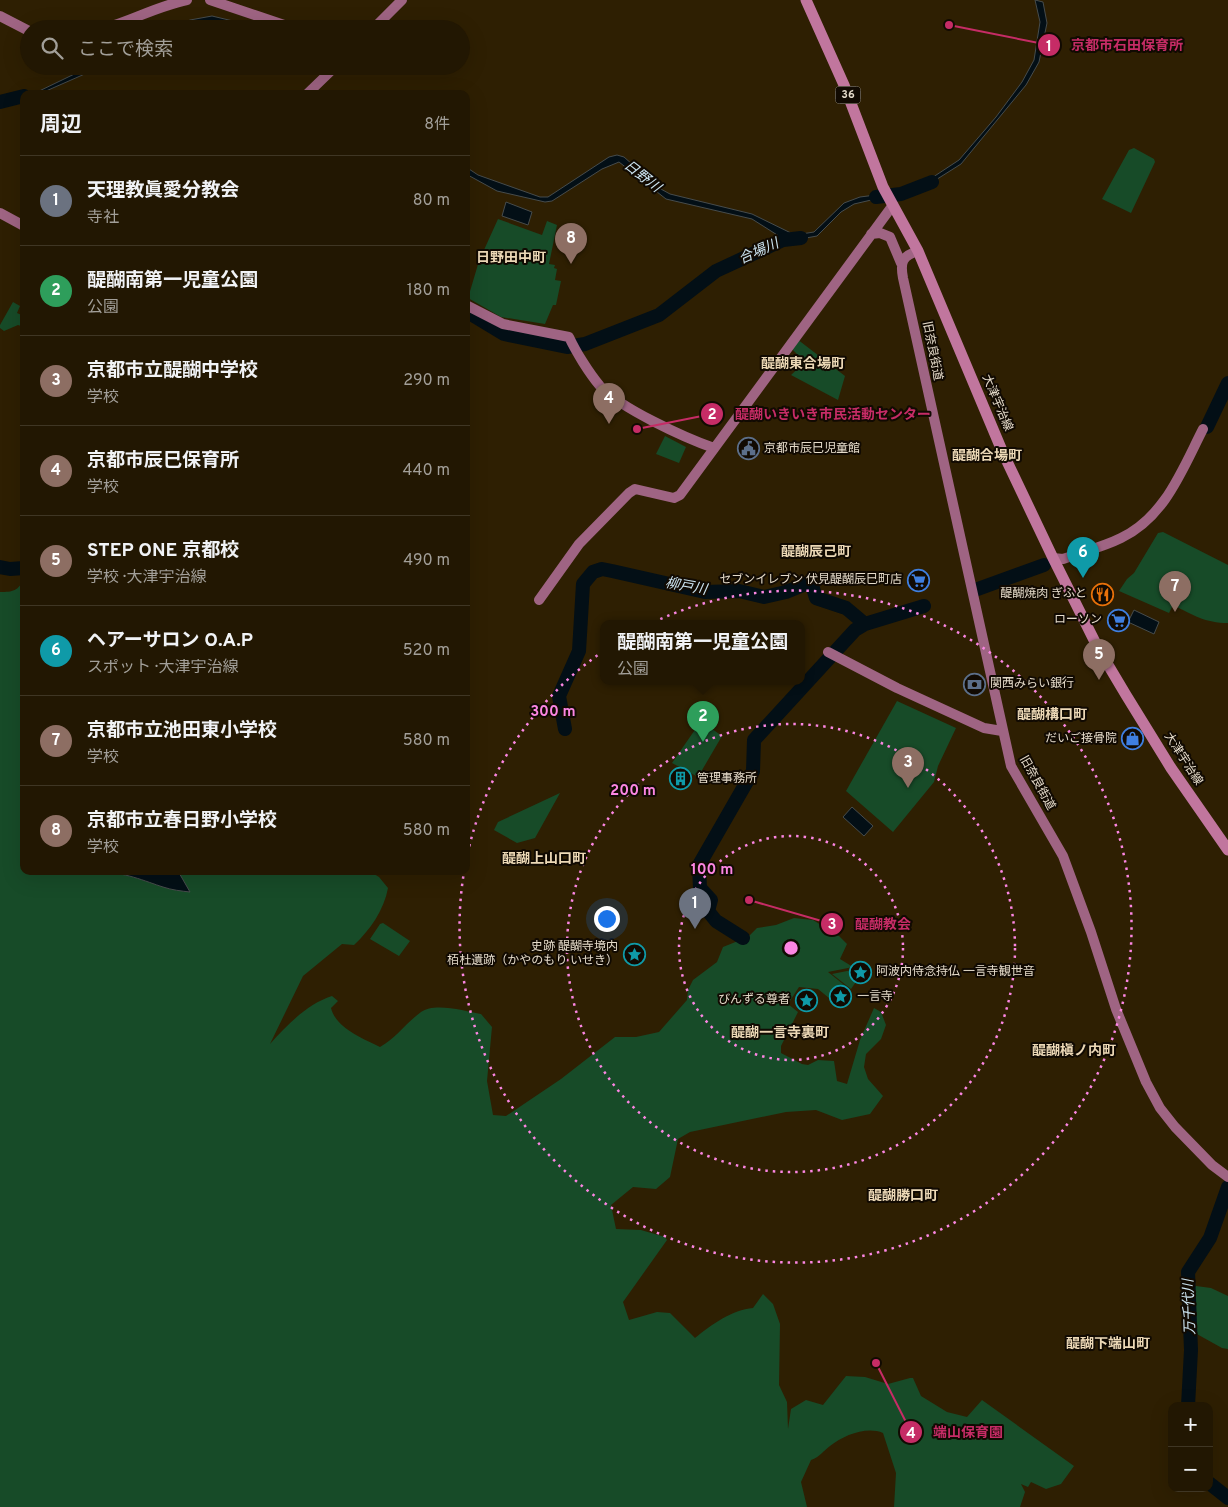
<!DOCTYPE html>
<html lang="ja">
<meta charset="utf-8">
<style>
:root{--surface:#221702;--page:#2a200c;--text:#f1f3f6;--muted:#a29f99;--line:#3f3624;--accent:#fc86e3}
body{margin:0;font-family:Overpass,"Noto Sans JP",sans-serif;background:var(--page);color:var(--text)}
.controls{position:absolute;right:15px;bottom:15px;display:grid;overflow:hidden;border-radius:10px;box-shadow:0 5px 20px #0002}
.controls button{width:45px;height:45px;display:grid;place-items:center;padding:0;border:0;border-bottom:1px solid var(--line);background:var(--surface);color:var(--text);font:25px sans-serif}
.you{position:absolute;left:606px;top:918px;width:18px;height:18px;margin:-12px;border:4px solid #fff;border-radius:50%;background:#1a73e8;box-shadow:0 0 0 8px #1a73e833}
.badge{display:grid;place-items:center;width:32px;height:32px;border-radius:50%;background:var(--accent);color:#fff;font-size:16px;font-weight:700}
.pin{position:absolute;translate:-50% -41px;filter:drop-shadow(0 1px 2px #0008)}
.pin::after{content:'';position:absolute;top:26px;width:18px;height:15px;background:inherit;clip-path:polygon(0 0,100% 0,50% 100%)}
.popup{position:absolute;left:600px;top:620px;width:205px;height:65px;box-sizing:border-box;display:grid;place-content:center;border-radius:10px;background:var(--surface);filter:drop-shadow(0 1px 4px #0005);font-size:16px;white-space:nowrap;color:var(--muted)}
.popup b{font-size:19px;color:var(--text)}
.popup::after{content:'';position:absolute;left:50%;top:100%;margin-left:-10px;border:10px solid transparent;border-top-color:var(--surface)}
.list{margin:0;padding:0;list-style:none}
h2{display:flex;justify-content:space-between;align-items:center;height:65px;margin:0;padding:0 20px;font-size:21px}
h2 small{font-size:16px;font-weight:400;color:var(--muted)}
.list li{display:grid;grid-template-columns:32px 1fr auto;gap:15px;align-items:center;box-sizing:border-box;height:90px;padding:0 20px;border-top:1px solid var(--line)}
.list b{display:block;font-size:19px;white-space:nowrap}
.list p{margin:0;font-size:16px;white-space:nowrap;color:var(--muted)}
.list em{font-size:16px;font-style:normal;color:var(--muted)}
.icon{flex:none;width:28px;height:28px;fill:none;stroke:currentColor;stroke-width:2;stroke-linecap:round;stroke-linejoin:round}
.map{position:relative;flex:none;width:1228px;height:1507px;overflow:hidden}
.search{position:absolute;background:var(--surface);box-shadow:0 5px 20px #0002;left:20px;top:20px;width:450px;height:55px;display:flex;align-items:center;gap:12px;box-sizing:border-box;padding:0 18px;border-radius:28px;color:var(--muted);font-size:19px}
.panel{position:absolute;background:var(--surface);box-shadow:0 5px 20px #0002;left:20px;top:90px;width:450px;height:785px;border-radius:10px}
.map>svg:first-child{display:block}
.green{fill:#174b28}
.water{fill:#030f16;stroke:#474c4c}
.lines{fill:none;stroke-linecap:round;stroke-linejoin:round}
.river{stroke:#030f16;stroke-width:14}
.secondary{stroke:#9f6483;stroke-width:10}
.primary{stroke:#c1769e;stroke-width:11}
.ring{fill:none;stroke:#fc86e3;stroke-width:2.5;stroke-dasharray:2.5 5}
.labels{text-anchor:middle;dominant-baseline:central;stroke-width:4;stroke-linejoin:round;paint-order:stroke}
.shield{fill:#110a02;stroke:#a59c8e;stroke-width:1}
.shield-label{font-size:11px;font-weight:bold;fill:#e5dbca}
.street-label{font-size:12px;fill:#e5dbca;stroke:#110a02}
.poi-label{font-size:12px;fill:#e5dbca;stroke:#110a02;text-anchor:end}
.water-label{font-size:14px;font-style:italic;fill:#cee6f3;stroke:#110a02}
.neighbourhood-label{font-size:14px;font-weight:bold;fill:#ecd8b6;stroke:#110a02}
.centre{fill:#fc86e3;stroke:#110a02;stroke-width:2.5}
.ring-label{font-size:15px;text-anchor:middle;font-weight:bold;fill:#fc86e3;stroke:#110a02;stroke-width:4;stroke-linejoin:round;paint-order:stroke}
.leader{fill:none;stroke:#c62c66;stroke-width:2}
.callout-dot{fill:#c62c66;stroke:#110a02;stroke-width:2}
.mark-label{font-size:15px;text-anchor:middle;font-weight:bold;fill:#fff}
.callout-label{font-size:14px;text-anchor:middle;font-weight:bold;fill:#c62c66;stroke:#110a02;stroke-width:4;stroke-linejoin:round;paint-order:stroke}
</style>
<div class="map">
<svg width="1228" height="1507" viewBox="0 0 1228 1507">
<rect width="100%" height="100%" fill="#2e1f02"/>
<path class="green" d="M1134,148L1154,159L1155,162L1131,213L1102,199L1129,150Z
M498,219L542,235L547,221L557,225L549,264L555,265L554,268L557,269L555,280L561,281L556,305H553L545,324L501,317L468,298L479,261Z
M13,302L20,306L17,313L24,316V327L18,325L4,331L0,328V325Z
M797,339L845,376L838,400L791,375L805,362L791,348Z
M665,436L686,447L679,463L656,454Z
M1163,532L1228,565V623C1205,623 1193,615 1173,605L1169,613L1119,591L1127,579L1134,573L1158,533Z
M24,579V871H369L379,877L388,888C384,910 370,930 354,945L342,944L303,976L270,1044C287,1025 307,1004 332,996L338,1001L331,1008C336,1028 362,1038 380,1047C396,1038 406,1023 421,1012C434,1002 466,1011 481,1014L492,1027L487,1081L493,1115L506,1116L561,1079L615,1037H636L659,1032L687,1000L688,990L693,980L717,962L723,947L748,937L757,928L776,925L794,918L813,920L839,936L847,944L840,959L853,967L828,972L848,988L844,994L840,991L829,998L818,989L799,987L788,1004L798,1012L781,1046V1053L802,1064L808,1065L818,1060L834,1061L837,1081L847,1084L860,1040L874,1008L881,1012L886,1025L881,1039L866,1054L864,1067L868,1079L883,1096L870,1114L842,1120L816,1110L786,1112L690,1132L678,1139L670,1177L656,1189L633,1187L611,1205L616,1229L641,1230L665,1237L667,1240L623,1302L629,1320L657,1312L670,1313L695,1338C712,1324 732,1310 753,1308L763,1294L773,1304L780,1324L779,1385L787,1402L788,1429L791,1409L806,1400L823,1405L846,1376L865,1377L888,1384L910,1378H913L921,1396L947,1412L967,1417L982,1400L1074,1466L1061,1484L1046,1489L1031,1482L1028,1487L1021,1484L1025,1492L1020,1507H894L896,1473L883,1433C867,1426 844,1435 830,1446C823,1451 820,1457 811,1460L801,1482L807,1507H0V592C13,592 18,591 24,579Z
M897,701L956,728L938,766L934,782L893,832L846,791Z
M701,721L722,736L698,777L672,763Z
M560,793L535,838L517,843L494,830L498,822Z
M383,923L410,941L399,956L370,939L380,924Z
M857,969L862,973L851,989L832,974Z
M1196,1286L1211,1288L1228,1296V1349L1222,1348L1195,1333C1192,1321 1188,1294 1196,1286Z"/>
<path class="water" d="M1035,0L1043,2L1047,23L1039,62L1026,85L961,164L923,188L854,204L841,212L817,236L784,242L782,238L752,219L666,199L619,162L602,169L552,201L545,202L497,191L466,174V167L478,175L540,197H548L609,157L617,155L624,157L659,188L670,194L752,214L795,235L814,232L844,203L860,197L891,193L921,185L959,160L996,117L1022,82L1034,60L1040,22Z
M212,16L254,26L260,29H232L219,25L171,29L190,20Z
M91,66H103L46,91L33,94Z
M506,202L532,212L528,225L502,216Z
M1134,610L1159,622L1154,634L1128,622Z
M852,807L873,826L864,836L843,817Z
M100,871H178L190,892C181,891 172,890 163,887C147,882 120,870 103,874Z"/>
<g class="lines">
<path class="river" d="M0,102L24,96
M876,197L901,194L932,182
M466,311L504,334L567,347L585,344L659,315L716,271L783,240L801,238
M1207,427L1228,383
M0,567L10,569L24,568
M975,590L1044,565
M565,729L559,696L579,651L583,584L593,572L602,569L612,571L705,592L739,591L764,597L786,592L808,583L812,585L816,598L846,608L865,624L924,606
M743,938L716,921L708,911L711,900L700,888L699,865L753,771L754,740L855,630L865,624
M1188,1406L1191,1350L1188,1272L1210,1238L1228,1187
M1209,1483L1228,1498"/>
<path class="secondary" d="M210,0L296,29
M0,16L29,31
M102,29C132,21 157,6 187,0
M373,29L402,0
M307,94L336,66
M0,213L24,226
M871,234L880,233L890,237L901,263
M918,251C902,256 900,262 903,278L1011,766L1063,856L1091,932L1116,1009L1146,1082L1160,1108L1175,1127L1212,1165L1228,1177
M466,305L503,324L569,337C576,352 589,373 600,386C620,408 685,438 714,448
M1053,558L1063,559C1082,552 1103,547 1121,538C1165,517 1182,470 1203,429
M539,600L579,544L629,493L635,489L674,498L680,495L893,205
M828,652L897,688L984,728L1002,731"/>
<path class="primary" d="M806,0L844,85L883,187L918,251L1003,453L1053,558L1098,648L1126,695L1171,768L1228,850"/>
</g>
<g class="ring">
<circle cx="791" cy="948" r="112"/>
<circle cx="791" cy="948" r="224"/>
<path d="M466 861A336 336 0 1 1 464 872"/>
</g>
<defs>
<symbol id="civic-ring" viewBox="-11 -11 22 22"><circle r="9.5" fill="#110a02" stroke="#5c6f8a" stroke-width="1.5"/><path d="M-.6-6.5H3V-4.5H.6V-3L4-1V1h2V6H-6V1h2V-1L-.6-3ZM-1.2 2.5V6h2.4V2.5Z" fill="#5c6f8a"/></symbol>
<symbol id="supermarket-ring" viewBox="-11 -11 22 22"><circle r="9.5" fill="#110a02" stroke="#3f7fe0" stroke-width="1.5"/><path d="M-6-5.5h2.5l.6 2H6L4.5 2H-2.5L-4.4-4H-6ZM-1.5 3.2a1.3 1.3 0 1 0 .1 0ZM3 3.2a1.3 1.3 0 1 0 .1 0Z" fill="#3f7fe0"/></symbol>
<symbol id="restaurant-ring" viewBox="-11 -11 22 22"><circle r="9.5" fill="#110a02" stroke="#e8710a" stroke-width="1.5"/><path d="M-5-6h1v4h1v-4h1v4h1v-4h1v5L-1.5 .5V6h-2V.5L-5-1ZM5-6V6H3V1.5H1.5Q1.5-4 5-6Z" fill="#e8710a"/></symbol>
<symbol id="bank-ring" viewBox="-11 -11 22 22"><circle r="9.5" fill="#110a02" stroke="#5c6f8a" stroke-width="1.5"/><path d="M-6-4H6V4H-6ZM0-2.3a2.3 2.3 0 1 0 0 4.6a2.3 2.3 0 1 0 0-4.6Z" fill="#5c6f8a"/></symbol>
<symbol id="shop-ring" viewBox="-11 -11 22 22"><circle r="9.5" fill="#110a02" stroke="#3f7fe0" stroke-width="1.5"/><path d="M-5-2.5h2.3a2.7 3.5 0 0 1 5.4 0H5L5.5 6h-11ZM-1.5-2.5h3a1.5 2.3 0 0 0-3 0Z" fill="#3f7fe0"/></symbol>
<symbol id="building-ring" viewBox="-11 -11 22 22"><circle r="9.5" fill="#110a02" stroke="#0f9aa8" stroke-width="1.5"/><path d="M-4-6H4V6H1V3H-1V6H-4ZM-2.5-4.3h1.7v1.8h-1.7ZM.8-4.3h1.7v1.8H.8ZM-2.5-1h1.7V.8h-1.7ZM.8-1h1.7V.8H.8Z" fill="#0f9aa8"/></symbol>
<symbol id="sight-ring" viewBox="-11 -11 22 22"><circle r="9.5" fill="#110a02" stroke="#0f9aa8" stroke-width="1.5"/><path d="M0-6L1.8-2.2L6-1.7L2.9 1.2L3.7 5.4L0 3.3L-3.7 5.4L-2.9 1.2L-6-1.7L-1.8-2.2Z" fill="#0f9aa8"/></symbol>
</defs>
<g fill-rule="evenodd">
<use href="#civic-ring" x="736" y="436" width="25" height="25"/>
<use href="#supermarket-ring" x="906" y="568" width="25" height="25"/>
<use href="#restaurant-ring" x="1090" y="582" width="25" height="25"/>
<use href="#supermarket-ring" x="1106" y="608" width="25" height="25"/>
<use href="#bank-ring" x="962" y="672" width="25" height="25"/>
<use href="#shop-ring" x="1120" y="726" width="25" height="25"/>
<use href="#building-ring" x="668" y="766" width="25" height="25"/>
<use href="#sight-ring" x="622" y="942" width="25" height="25"/>
<use href="#sight-ring" x="848" y="960" width="25" height="25"/>
<use href="#sight-ring" x="828" y="984" width="25" height="25"/>
<use href="#sight-ring" x="794" y="988" width="25" height="25"/>
</g>
<g class="labels">
<rect class="shield" x="835.5" y="86.5" width="25" height="17" rx="4"/>
<g class="shield-label">
<text x="848" y="95">36</text>
</g>
<g class="street-label">
<text transform="translate(932 351) rotate(79)">旧奈良街道</text>
<text transform="translate(997 403) rotate(67)">大津宇治線</text>
<text transform="translate(1183 759) rotate(57)">大津宇治線</text>
<text transform="translate(1037 783) rotate(61)">旧奈良街道</text>
</g>
<g class="poi-label">
<text x="764" y="449" text-anchor="start">京都市辰巳児童館</text>
<text x="902" y="580">セブンイレブン 伏見醍醐辰巳町店</text>
<text x="1087" y="594">醍醐焼肉 ぎふと</text>
<text x="1102" y="620">ローソン</text>
<text x="990" y="684" text-anchor="start">関西みらい銀行</text>
<text x="1117" y="739">だいご接骨院</text>
<text x="697" y="779" text-anchor="start">管理事務所</text>
<text x="618" y="947">史跡 醍醐寺境内<tspan x="618" dy="14">栢杜遺跡（かやのもり いせき）</tspan></text>
<text x="876" y="972" text-anchor="start">阿波内侍念持仏 一言寺観世音</text>
<text x="857" y="997" text-anchor="start">一言寺</text>
<text x="790" y="1000">びんずる尊者</text>
</g>
<g class="water-label">
<text transform="translate(642 177) rotate(38)">日野川</text>
<text transform="translate(759 252) rotate(-24)">合場川</text>
<text transform="translate(686 587) rotate(10)">柳戸川</text>
<text transform="translate(1190 1307) rotate(-92)">万千代川</text>
</g>
<g class="neighbourhood-label">
<text x="511" y="258">日野田中町</text>
<text x="803" y="364">醍醐東合場町</text>
<text x="987" y="456">醍醐合場町</text>
<text x="816" y="552">醍醐辰己町</text>
<text x="1052" y="715">醍醐構口町</text>
<text x="544" y="859">醍醐上山口町</text>
<text x="780" y="1033">醍醐一言寺裏町</text>
<text x="1074" y="1051">醍醐槇ノ内町</text>
<text x="903" y="1196">醍醐勝口町</text>
<text x="1108" y="1344">醍醐下端山町</text>
</g>
</g>
<circle cx="791" cy="948" r="8" class="centre"/>
<g class="ring-label">
<text x="553" y="716">300 m</text>
<text x="633" y="795">200 m</text>
<text x="712" y="874">100 m</text>
</g>
<path class="leader" d="M949 25L1049 45M637 429L712 414M749 900L832 924M876 1363L911 1432"/>
<g class="callout-dot">
<circle cx="949" cy="25" r="5"/>
<circle cx="637" cy="429" r="5"/>
<circle cx="749" cy="900" r="5"/>
<circle cx="876" cy="1363" r="5"/>
<circle cx="1049" cy="45" r="12"/>
<circle cx="712" cy="414" r="12"/>
<circle cx="832" cy="924" r="12"/>
<circle cx="911" cy="1432" r="12"/>
</g>
<g class="mark-label">
<text x="1049" y="51">1</text>
<text x="712" y="419">2</text>
<text x="832" y="929">3</text>
<text x="911" y="1438">4</text>
</g>
<g class="callout-label">
<text x="1127" y="50">京都市石田保育所</text>
<text x="833" y="419">醍醐いきいき市民活動センター</text>
<text x="883" y="929">醍醐教会</text>
<text x="968" y="1437">端山保育園</text>
</g>
</svg>
<div class="controls">
<button>+</button>
<button>−</button>
</div>
<div class="you"></div>
<div class="pin badge" style="left:695px;top:929px;background:#6b7280">1</div>
<div class="pin badge" style="left:703px;top:742px;background:#2e9e5b">2</div>
<div class="popup"><b>醍醐南第一児童公園</b>公園</div>
<div class="pin badge" style="left:908px;top:788px;background:#8d6e63">3</div>
<div class="pin badge" style="left:609px;top:424px;background:#8d6e63">4</div>
<div class="pin badge" style="left:1099px;top:680px;background:#8d6e63">5</div>
<div class="pin badge" style="left:1083px;top:578px;background:#0f9aa8">6</div>
<div class="pin badge" style="left:1175px;top:612px;background:#8d6e63">7</div>
<div class="pin badge" style="left:571px;top:264px;background:#8d6e63">8</div>
<div class="search"><svg class="icon" aria-label="search" viewBox="0 0 24 24"><circle cx="10" cy="10" r="6"/><path d="M15 15l6 6"/></svg>ここで検索</div>
<section class="panel">
<h2>周辺<small>8件</small></h2>
<ul class="list">
<li><span class="badge" style="background:#6b7280">1</span><div><b>天理教眞愛分教会</b><p>寺社</p></div><em>80 m</em></li>
<li><span class="badge" style="background:#2e9e5b">2</span><div><b>醍醐南第一児童公園</b><p>公園</p></div><em>180 m</em></li>
<li><span class="badge" style="background:#8d6e63">3</span><div><b>京都市立醍醐中学校</b><p>学校</p></div><em>290 m</em></li>
<li><span class="badge" style="background:#8d6e63">4</span><div><b>京都市辰巳保育所</b><p>学校</p></div><em>440 m</em></li>
<li><span class="badge" style="background:#8d6e63">5</span><div><b>STEP ONE 京都校</b><p>学校 · 大津宇治線</p></div><em>490 m</em></li>
<li><span class="badge" style="background:#0f9aa8">6</span><div><b>ヘアーサロン O.A.P</b><p>スポット · 大津宇治線</p></div><em>520 m</em></li>
<li><span class="badge" style="background:#8d6e63">7</span><div><b>京都市立池田東小学校</b><p>学校</p></div><em>580 m</em></li>
<li><span class="badge" style="background:#8d6e63">8</span><div><b>京都市立春日野小学校</b><p>学校</p></div><em>580 m</em></li>
</ul>
</section>
</div>
